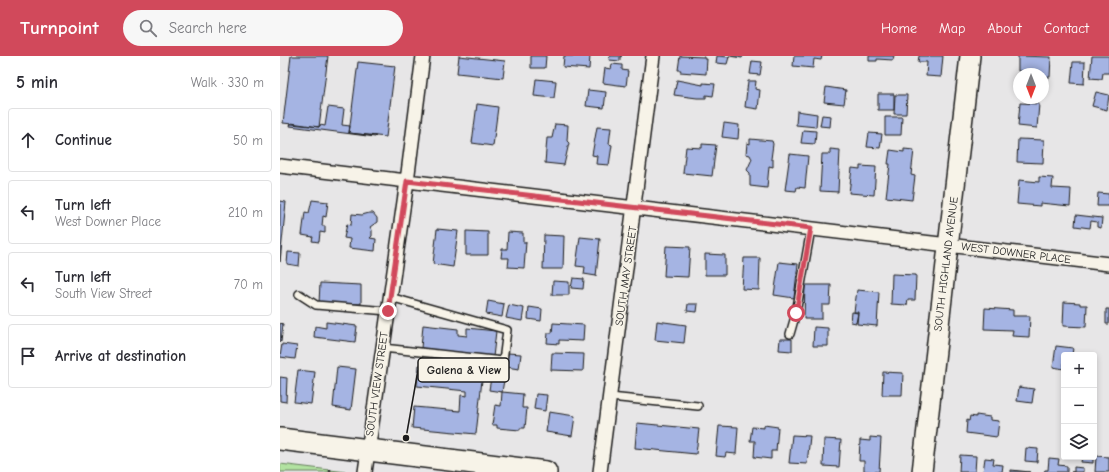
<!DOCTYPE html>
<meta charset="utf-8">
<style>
:root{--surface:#fff;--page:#f7f7f7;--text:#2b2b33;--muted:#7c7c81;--line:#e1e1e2;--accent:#d1495b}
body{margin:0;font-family:"Comic Neue",sans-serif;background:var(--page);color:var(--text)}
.controls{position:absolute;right:12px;bottom:12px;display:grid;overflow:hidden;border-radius:4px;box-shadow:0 2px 6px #0003}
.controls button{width:36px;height:36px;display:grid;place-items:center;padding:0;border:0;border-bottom:1px solid var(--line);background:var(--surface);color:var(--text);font:20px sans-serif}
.compass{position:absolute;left:733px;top:12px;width:36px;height:36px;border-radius:50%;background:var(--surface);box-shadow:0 2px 6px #0003;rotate:180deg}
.stop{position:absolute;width:12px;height:12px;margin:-9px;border:3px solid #d1495b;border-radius:50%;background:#fff}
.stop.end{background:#d1495b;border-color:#fff;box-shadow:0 1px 4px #0008}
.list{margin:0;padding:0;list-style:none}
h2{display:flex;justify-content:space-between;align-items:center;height:52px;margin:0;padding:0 16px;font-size:17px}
h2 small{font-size:13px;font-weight:400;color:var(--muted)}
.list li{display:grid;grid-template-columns:26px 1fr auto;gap:12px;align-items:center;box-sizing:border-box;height:64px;margin:0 8px 8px;padding:0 8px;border:1px solid var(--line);border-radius:4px}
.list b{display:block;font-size:15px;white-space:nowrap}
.list p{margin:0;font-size:13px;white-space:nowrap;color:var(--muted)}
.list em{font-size:13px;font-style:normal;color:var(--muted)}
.icon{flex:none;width:22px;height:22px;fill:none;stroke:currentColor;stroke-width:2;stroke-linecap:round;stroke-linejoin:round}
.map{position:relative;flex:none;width:829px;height:416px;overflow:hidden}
header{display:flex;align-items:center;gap:24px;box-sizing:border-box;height:56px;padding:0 20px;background:var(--accent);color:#fff}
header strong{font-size:19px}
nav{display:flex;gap:22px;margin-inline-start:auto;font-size:14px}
.search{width:280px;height:36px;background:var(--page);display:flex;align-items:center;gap:10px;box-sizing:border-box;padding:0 14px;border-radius:22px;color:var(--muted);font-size:15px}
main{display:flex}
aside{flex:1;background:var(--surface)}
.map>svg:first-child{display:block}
.park{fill:url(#park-crowns);stroke:#677f5e}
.building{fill:#a5b4e3;stroke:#1c1c1c}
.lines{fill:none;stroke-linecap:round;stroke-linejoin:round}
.lane-casing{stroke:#1c1c1c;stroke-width:10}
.street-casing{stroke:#1c1c1c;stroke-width:16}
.secondary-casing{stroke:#1c1c1c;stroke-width:22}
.primary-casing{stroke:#1c1c1c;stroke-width:24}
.path{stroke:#1c1c1c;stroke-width:2.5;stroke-dasharray:3 3;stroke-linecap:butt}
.lane{stroke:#f7f3e8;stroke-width:7}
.street{stroke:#f7f3e8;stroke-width:13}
.secondary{stroke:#f7f3e8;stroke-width:19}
.primary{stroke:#f7f3e8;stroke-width:21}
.route{stroke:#d1495b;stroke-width:5}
.labels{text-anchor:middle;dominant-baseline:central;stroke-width:3;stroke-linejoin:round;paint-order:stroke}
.street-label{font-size:11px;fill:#1c1c1c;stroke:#f7f3e8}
.leader{fill:none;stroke:#1c1c1c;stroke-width:1.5}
.callout-dot{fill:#1c1c1c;stroke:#f7f3e8;stroke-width:1.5}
.callout{fill:#f7f3e8;stroke:#1c1c1c;stroke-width:1.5}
.callout-label{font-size:12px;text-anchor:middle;font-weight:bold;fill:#1c1c1c}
</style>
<header>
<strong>Turnpoint</strong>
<div class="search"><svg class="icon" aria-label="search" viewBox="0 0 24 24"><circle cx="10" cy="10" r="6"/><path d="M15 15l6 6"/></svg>Search here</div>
<nav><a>Home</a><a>Map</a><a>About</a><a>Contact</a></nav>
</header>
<main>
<aside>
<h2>5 min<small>Walk · 330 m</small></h2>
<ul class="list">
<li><svg class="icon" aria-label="ahead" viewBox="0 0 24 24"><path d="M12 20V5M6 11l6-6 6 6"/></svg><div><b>Continue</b></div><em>50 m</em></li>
<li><svg class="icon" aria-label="left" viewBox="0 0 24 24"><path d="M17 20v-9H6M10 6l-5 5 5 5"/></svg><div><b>Turn left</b><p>West Downer Place</p></div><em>210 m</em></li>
<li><svg class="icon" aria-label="left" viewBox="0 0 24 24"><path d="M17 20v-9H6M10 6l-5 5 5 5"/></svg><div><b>Turn left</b><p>South View Street</p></div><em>70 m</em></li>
<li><svg class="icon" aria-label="arrive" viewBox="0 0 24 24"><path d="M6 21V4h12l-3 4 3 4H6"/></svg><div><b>Arrive at destination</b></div></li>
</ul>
</aside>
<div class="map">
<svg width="829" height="416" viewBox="0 0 829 416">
<defs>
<pattern id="park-crowns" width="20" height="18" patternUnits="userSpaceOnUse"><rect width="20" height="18" fill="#b2e2a1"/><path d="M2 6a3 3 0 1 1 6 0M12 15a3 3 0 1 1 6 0" fill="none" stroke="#98c18a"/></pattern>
</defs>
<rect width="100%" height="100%" fill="#e7e6e7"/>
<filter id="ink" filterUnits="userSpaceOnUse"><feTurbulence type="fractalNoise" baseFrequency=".025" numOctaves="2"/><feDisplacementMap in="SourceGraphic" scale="8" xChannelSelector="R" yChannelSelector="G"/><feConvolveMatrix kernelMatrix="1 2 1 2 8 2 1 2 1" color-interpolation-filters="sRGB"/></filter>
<g filter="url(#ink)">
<path class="park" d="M0,408L67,416H0Z"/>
<path class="building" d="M11,0H48L39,71L3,67Z
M179,0L225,5L223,22L177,17Z
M251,0H266L265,12H251Z
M284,0H310L309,13L283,11Z
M330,0H342L340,1V5L329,4Z
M400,0L424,1V3H427L426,18L400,16L401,14H398Z
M437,0L449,1L447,8L436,7Z
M449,0H463L462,2Z
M514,0H542L541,4L534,3L533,12L513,10Z
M589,0H614L613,4L597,3V5H589Z
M639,0H663L661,21L646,20L647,6H638Z
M738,0L771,1L770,21H763V18H745V15H738Z
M812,0H829V17H823L822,23L810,22Z
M472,5L482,6L480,19L470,18Z
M78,6L115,10L106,81L69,77Z
M793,6H805L804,28L791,27Z
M332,8L342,9V14L348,15L346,30L323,27L325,12L331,13Z
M256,23L276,25L274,42L254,40Z
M397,24L423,29V27L435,28L433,40L426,39V42H417L394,39Z
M468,25H476L475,33L480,34L478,53L465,51Z
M546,31L566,34L564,48L544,46Z
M308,34L326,36L324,52L306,50Z
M816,36L829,39L827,54L812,50Z
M598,38H614V54H598Z
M615,39H627L626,58H614Z
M740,47L759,48L757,72L738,70Z
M197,48L218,51L213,90L192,87Z
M48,51L64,53L62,69L70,70L69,77L96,80L95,81L10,70L11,67L39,71L40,69L45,70Z
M517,55L537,58L536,71L516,69Z
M542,59L551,60L550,71L540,70Z
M605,61H622L621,79H605Z
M444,67L459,69L458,83L442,81Z
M275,68L288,69L287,85L289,87L284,109L265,107L267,82H272Z
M317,71L331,72L329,88L332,89L329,109L316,108L317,100L312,99Z
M523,74L536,75L535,88L521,87Z
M589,77L602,78L600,92L587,91Z
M470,83L492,85L493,88L491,103H493V111L489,110L487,132L470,130V117L467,114L472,103L470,99L466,98L467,87L470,88Z
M738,83L764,84L763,107L737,106Z
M422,88L436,89L432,120L403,117L406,91L422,92Z
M550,93L560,94L558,136L540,135L542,98H550Z
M624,93L634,94L631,119L635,120L632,144L606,141L610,108H608L610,94L624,96Z
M510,98L528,100L525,132L517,131L516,135L505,134Z
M580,110L596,111L594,139L569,137L572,112L580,113Z
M759,121L773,122L772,132L791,133L790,150L760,147V150L737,148L739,124L759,126Z
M818,137L829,138V150H817Z
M32,144L48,146L46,161L43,160L42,170H45V177L40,176L39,186L32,185L33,181L22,179L25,156L29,157Z
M0,145L6,146L0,206Z
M89,157H93L97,162V166L90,171L92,174V180L90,182L96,183L95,195L69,192L70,183L64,182L67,168L71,169L72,158L82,159Z
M796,159L822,162L821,172L817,171V166L811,165L810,172L795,170Z
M157,173L178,175L173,211L153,208Z
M186,175L208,176V199H186Z
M228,176L243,177V186H246L244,212L228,211L229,202H221L222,193H227Z
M264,179L284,180L283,213H263Z
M300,181L320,183L316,220L304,218L305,211L296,210Z
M386,190L410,191L408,221L384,220Z
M8,196L20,197L19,210L7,208Z
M425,198L445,199V219H425Z
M464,202H480L479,234L462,233Z
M499,206L518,208L514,242L494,239Z
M612,218L636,219L635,244H628L627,249L611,248Z
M293,222L304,223L303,233L291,232Z
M273,225L289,226V239H272Z
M40,227L81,229V248L39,247Z
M525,229H551L550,249H542V263H524Z
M577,234L599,236L597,270L577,268L578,256H574Z
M208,245L224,248L222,261L206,258Z
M784,246L800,247V249H807L806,271L783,270Z
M408,248H418L417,256L407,255Z
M229,249L244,252L242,265L226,262Z
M249,251L262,253L261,265L248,263Z
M705,252L733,254V260H750L749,281L732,280L733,274L704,273Z
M826,253H829V268H826Z
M572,256L578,257L576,267L571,266Z
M377,265L406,269L404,287L375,284Z
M46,266L77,270L75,286L34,281L35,270L46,272Z
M0,267L3,268L1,286L0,285Z
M273,267L304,269L303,285L279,284V288L267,287L268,277H272Z
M143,269L178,273V279L187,280V272L216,275L213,301L141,292Z
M534,271L548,272V290H533Z
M500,283H512V295L499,294Z
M2,288L17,290L15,303L0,301Z
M776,290L793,292L792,299H784V313L773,311Z
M228,297L241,298L239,313L226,311Z
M272,297L304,298L303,315L271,314Z
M139,309L203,315L196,378L132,372L134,351L180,355L181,339L187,340V335L137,330Z
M213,310L226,312L222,336L209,334Z
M57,311L76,313L71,354L53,351Z
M18,314L35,316L31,348L14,346Z
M603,316L623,317L622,339H602Z
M0,321L7,322L6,346L0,345Z
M739,331L754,333L752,347L737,345Z
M222,336L243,338L242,352H247L245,372H240V374L217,372V369H212L215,349L221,350Z
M256,338L267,339L265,355L254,353Z
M269,356L295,360L292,380L266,376Z
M696,359L710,361V364L719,365L717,381L686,377L687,364L689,365L690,360L696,361Z
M357,367L419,373L416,398L355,392Z
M484,369L498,371L496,395H491V403L474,401L475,385H470L472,371L484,372Z
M439,370L458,371L456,398L446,397L445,401L436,400Z
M512,379L530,380L527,408L509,407Z
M590,381L601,382L599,416L584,415V405H579L580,384L590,385Z
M544,383L561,384L559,411L543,410Z
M746,392L758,393L757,406L745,405Z
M680,399L696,400L695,416H679Z
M816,400L829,401V416H815Z
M802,401H813V407L801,406Z
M705,402L714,403L713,408L723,409L722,416H703Z
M769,402L779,403L778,409L787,410V416H764L765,414H768Z
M794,411L803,412V416H791H794Z
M731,414L750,416H731Z"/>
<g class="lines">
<defs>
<path id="lane" d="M19,238L36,249L108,255
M510,278L516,257L531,173
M103,292L223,305L227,274L110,241
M330,341L418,350"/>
<path id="street" d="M0,110L829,208
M85,416L127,125L143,0
M320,416L373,0"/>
<path id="secondary" d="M642,416L690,0"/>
<path id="primary" d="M0,383L266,416"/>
</defs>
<use href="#lane" class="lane-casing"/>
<use href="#street" class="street-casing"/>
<use href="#secondary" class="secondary-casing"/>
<use href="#primary" class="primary-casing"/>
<path class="path" d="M50,416V412"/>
<use href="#lane" class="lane"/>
<use href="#street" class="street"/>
<use href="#secondary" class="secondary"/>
<use href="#primary" class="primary"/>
</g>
</g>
<g class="lines" filter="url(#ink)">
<path class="route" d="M108,255L127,125L531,172L516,257"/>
</g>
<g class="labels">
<g class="street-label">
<text transform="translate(736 197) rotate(7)">WEST DOWNER PLACE</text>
<text transform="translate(666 208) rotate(-83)">SOUTH HIGHLAND AVENUE</text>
<text transform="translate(346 220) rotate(-82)">SOUTH MAY STREET</text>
<text transform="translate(97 328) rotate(-82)">SOUTH VIEW STREET</text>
</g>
</g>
<path class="leader" d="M126 382L138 314"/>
<circle class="callout-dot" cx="126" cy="382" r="4"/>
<rect class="callout" x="138" y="302" width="91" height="24" rx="4"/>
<g class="callout-label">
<text x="184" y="318">Galena &amp; View</text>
</g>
</svg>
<div class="controls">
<button>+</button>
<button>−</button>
<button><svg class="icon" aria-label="layers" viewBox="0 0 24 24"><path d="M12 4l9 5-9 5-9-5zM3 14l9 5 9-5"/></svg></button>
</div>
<svg class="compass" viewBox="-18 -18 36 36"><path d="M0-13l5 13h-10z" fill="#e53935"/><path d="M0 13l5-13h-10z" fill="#7c7c81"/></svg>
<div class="stop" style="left:516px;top:257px"></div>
<div class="stop end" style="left:108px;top:255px"></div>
</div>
</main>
